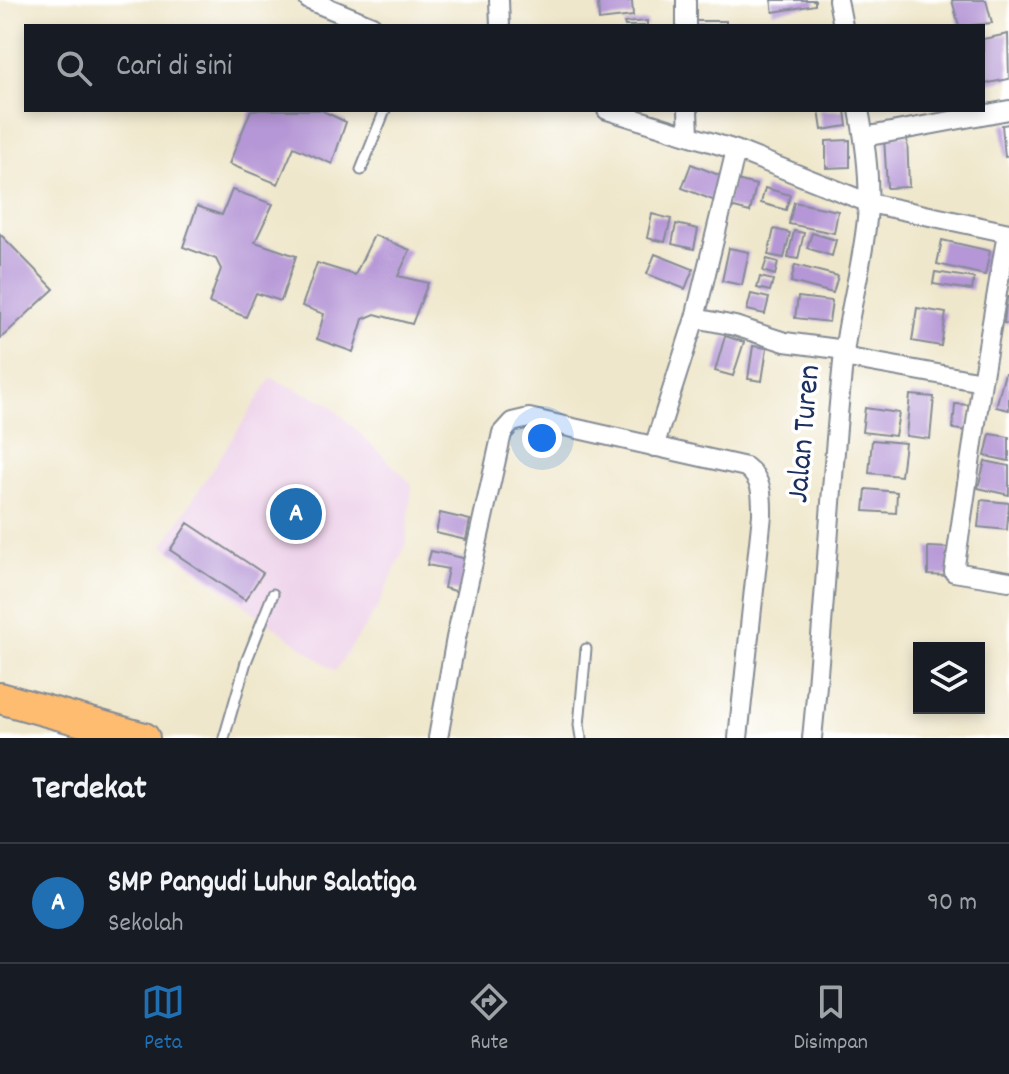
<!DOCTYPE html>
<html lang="id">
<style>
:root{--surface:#171b24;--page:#20242c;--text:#f1f3f6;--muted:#9ea1a6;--line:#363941;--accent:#1f6fb2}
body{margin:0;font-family:Dekko,sans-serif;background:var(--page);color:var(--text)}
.controls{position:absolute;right:24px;bottom:24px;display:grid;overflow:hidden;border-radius:0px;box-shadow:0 4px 12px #0003}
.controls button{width:72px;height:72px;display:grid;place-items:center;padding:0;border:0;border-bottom:2px solid var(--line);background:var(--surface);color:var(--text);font:40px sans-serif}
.you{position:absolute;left:542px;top:438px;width:28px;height:28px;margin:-20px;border:6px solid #fff;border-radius:50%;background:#1a73e8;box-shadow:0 0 0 12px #1a73e833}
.badge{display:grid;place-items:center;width:52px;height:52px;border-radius:50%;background:var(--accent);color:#fff;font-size:26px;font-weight:700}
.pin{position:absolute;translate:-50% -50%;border:4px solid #fff;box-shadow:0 2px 8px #0006}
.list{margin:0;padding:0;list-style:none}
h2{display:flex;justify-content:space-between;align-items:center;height:104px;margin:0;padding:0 32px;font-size:34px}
h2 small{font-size:26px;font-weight:400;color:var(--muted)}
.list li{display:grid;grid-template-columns:52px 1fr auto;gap:24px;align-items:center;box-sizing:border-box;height:120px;padding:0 32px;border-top:2px solid var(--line)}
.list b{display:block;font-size:30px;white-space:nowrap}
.list p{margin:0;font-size:26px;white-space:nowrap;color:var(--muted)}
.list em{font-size:26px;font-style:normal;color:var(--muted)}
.icon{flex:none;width:44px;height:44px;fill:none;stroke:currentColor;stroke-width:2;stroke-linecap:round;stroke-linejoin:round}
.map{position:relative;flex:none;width:1009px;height:738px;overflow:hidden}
.search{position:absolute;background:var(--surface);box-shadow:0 4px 12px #0003;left:24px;right:24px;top:24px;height:88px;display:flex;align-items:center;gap:20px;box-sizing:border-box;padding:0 28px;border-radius:0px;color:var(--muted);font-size:30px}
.sheet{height:224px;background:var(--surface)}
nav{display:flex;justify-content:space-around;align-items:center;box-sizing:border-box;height:112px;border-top:2px solid var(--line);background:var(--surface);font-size:22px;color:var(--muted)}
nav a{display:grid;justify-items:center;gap:4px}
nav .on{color:var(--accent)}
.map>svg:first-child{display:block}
.built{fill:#edd0e9}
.building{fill:#b596d6}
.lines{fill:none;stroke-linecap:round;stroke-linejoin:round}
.service-casing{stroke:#858b94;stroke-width:13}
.minor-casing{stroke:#858b94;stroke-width:22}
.primary-casing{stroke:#858b94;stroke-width:34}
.service{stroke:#fff;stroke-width:9}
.minor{stroke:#fff;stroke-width:18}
.primary{stroke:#fdbc6f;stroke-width:30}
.labels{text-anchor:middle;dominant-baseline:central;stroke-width:7;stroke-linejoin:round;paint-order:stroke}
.street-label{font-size:32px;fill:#1b2f5e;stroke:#fff}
</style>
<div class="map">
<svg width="1009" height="738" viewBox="0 0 1009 738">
<rect width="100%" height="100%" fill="#fff"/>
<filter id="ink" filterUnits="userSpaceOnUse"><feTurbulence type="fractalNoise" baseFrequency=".0125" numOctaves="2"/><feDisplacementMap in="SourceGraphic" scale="16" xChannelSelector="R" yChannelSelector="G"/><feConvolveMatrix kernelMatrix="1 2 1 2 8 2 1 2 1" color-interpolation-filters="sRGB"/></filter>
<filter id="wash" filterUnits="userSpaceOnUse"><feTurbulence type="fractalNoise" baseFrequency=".006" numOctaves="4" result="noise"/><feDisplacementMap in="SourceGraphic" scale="32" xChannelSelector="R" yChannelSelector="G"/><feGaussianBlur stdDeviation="1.8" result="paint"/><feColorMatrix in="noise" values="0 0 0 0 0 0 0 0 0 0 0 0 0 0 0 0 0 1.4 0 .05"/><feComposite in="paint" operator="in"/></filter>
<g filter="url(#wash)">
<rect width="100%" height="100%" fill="#efe7cb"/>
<path class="built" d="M271,378L328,403L412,484L406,544L378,607L335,671L163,546Z"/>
<g id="blocks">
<path class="building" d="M598,0L632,1L633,16L599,20Z
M771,0H815V5L773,12Z
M952,0H986L992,23L959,26Z
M647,21V26H625L624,23Z
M696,21H726V26H696Z
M1008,34L1009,79L983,84V39Z
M251,110H321L346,122L332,164L294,147L278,184L229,164Z
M819,110H845L847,126L822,130Z
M1009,124V156L1005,157L1002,125Z
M907,135L909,187L887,188L884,137Z
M850,140V167L826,168V141Z
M691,164L724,177L715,201L682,188Z
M733,179L756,185L750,212L726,206Z
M765,188L790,195L786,210L761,203Z
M232,190L273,204L255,242L296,256L281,301L256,293L246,317L209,303L221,269L216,259L183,247L197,206L222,215Z
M794,202L838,211L834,233L789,224Z
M652,214L671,219L665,242L647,238Z
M676,224L698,229L694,249L672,244Z
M774,229L790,233L784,258L768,255Z
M794,231L804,233L798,259L788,257Z
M812,233L836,240L832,256L807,248Z
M0,234L54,289L0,339Z
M374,235L410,250L398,276L428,283L412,324L375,314L363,319L353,352L317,339L324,314L302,306L317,263L355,275Z
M942,240L990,251L985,275L937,264Z
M729,248L749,252L742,285L722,281Z
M655,254L693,269L685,289L647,274Z
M767,259L778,262L775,275L763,271Z
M795,265L838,276L833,293L791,282Z
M935,272L974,278L972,290L933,284Z
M760,277L773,280L770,291L757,288Z
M751,294L769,298L765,314L747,310Z
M798,297L832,301L829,322L795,318Z
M1007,297H1009V324L1004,323Z
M917,308L946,313L941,346L912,341Z
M725,336L744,342L733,376L715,371Z
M753,346L767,348L762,381L748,379Z
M1005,373L1009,374V410L996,407Z
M910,395L934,397L930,439L906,436Z
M955,404L970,405L967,431L953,429Z
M865,408L899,413L895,436L862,432Z
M990,434L1009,437V461L985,456Z
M872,440L905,443L901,476L869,473Z
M985,461L1009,466V495L978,488Z
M866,489L897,492L896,513L864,511Z
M981,500L1009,503L1007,530L978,527Z
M440,513L470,520L466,540L436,533Z
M188,523L263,573L245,600L170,550Z
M928,547L949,548V576L928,575Z
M431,551L467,559L459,592L444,588L448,569L427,565Z"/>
</g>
</g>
<g filter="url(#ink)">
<use href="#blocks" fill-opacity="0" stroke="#858b94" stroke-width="2"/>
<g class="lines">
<defs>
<path id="service" d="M361,170L385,110
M224,738L246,662L273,594
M581,738L579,725L586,649"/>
<path id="minor" d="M309,0L372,26
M499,0L500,26
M686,0V26
M838,0L843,26
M607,110L736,150L869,203L1009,233
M688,110L689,135
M864,137L1009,110
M1007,233L982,382L954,572L1009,581
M695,318L735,326L785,342L845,350
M843,357L982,382
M654,447L695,318L736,150
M438,738L456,638L502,433L512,422L529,418L746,467C763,480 762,496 762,515L738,738
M812,738C825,613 830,488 843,362C848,310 865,259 868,207C870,175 865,141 859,110"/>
<path id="primary" d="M0,698L144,738"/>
</defs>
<use href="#service" class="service-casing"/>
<use href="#minor" class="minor-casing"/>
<use href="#primary" class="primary-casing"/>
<use href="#service" class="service"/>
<use href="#minor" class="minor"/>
<use href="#primary" class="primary"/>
</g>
</g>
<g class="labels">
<g class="street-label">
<text transform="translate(806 434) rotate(-85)">Jalan Turen</text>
</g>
</g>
</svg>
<div class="controls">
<button><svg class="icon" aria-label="layers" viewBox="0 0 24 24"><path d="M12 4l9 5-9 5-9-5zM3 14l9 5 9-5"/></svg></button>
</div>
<div class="you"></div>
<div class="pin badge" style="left:296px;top:514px">A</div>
<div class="search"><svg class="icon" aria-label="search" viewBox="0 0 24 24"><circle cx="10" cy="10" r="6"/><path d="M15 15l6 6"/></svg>Cari di sini</div>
</div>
<section class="sheet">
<h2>Terdekat<small></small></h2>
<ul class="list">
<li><span class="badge">A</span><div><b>SMP Pangudi Luhur Salatiga</b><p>Sekolah</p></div><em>90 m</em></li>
</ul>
</section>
<nav>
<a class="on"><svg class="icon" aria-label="map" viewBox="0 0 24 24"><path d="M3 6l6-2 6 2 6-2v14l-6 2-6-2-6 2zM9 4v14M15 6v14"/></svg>Peta</a>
<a><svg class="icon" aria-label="directions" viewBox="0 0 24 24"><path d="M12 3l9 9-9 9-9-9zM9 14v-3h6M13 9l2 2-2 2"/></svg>Rute</a>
<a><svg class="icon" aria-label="saved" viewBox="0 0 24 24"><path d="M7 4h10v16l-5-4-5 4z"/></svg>Disimpan</a>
</nav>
